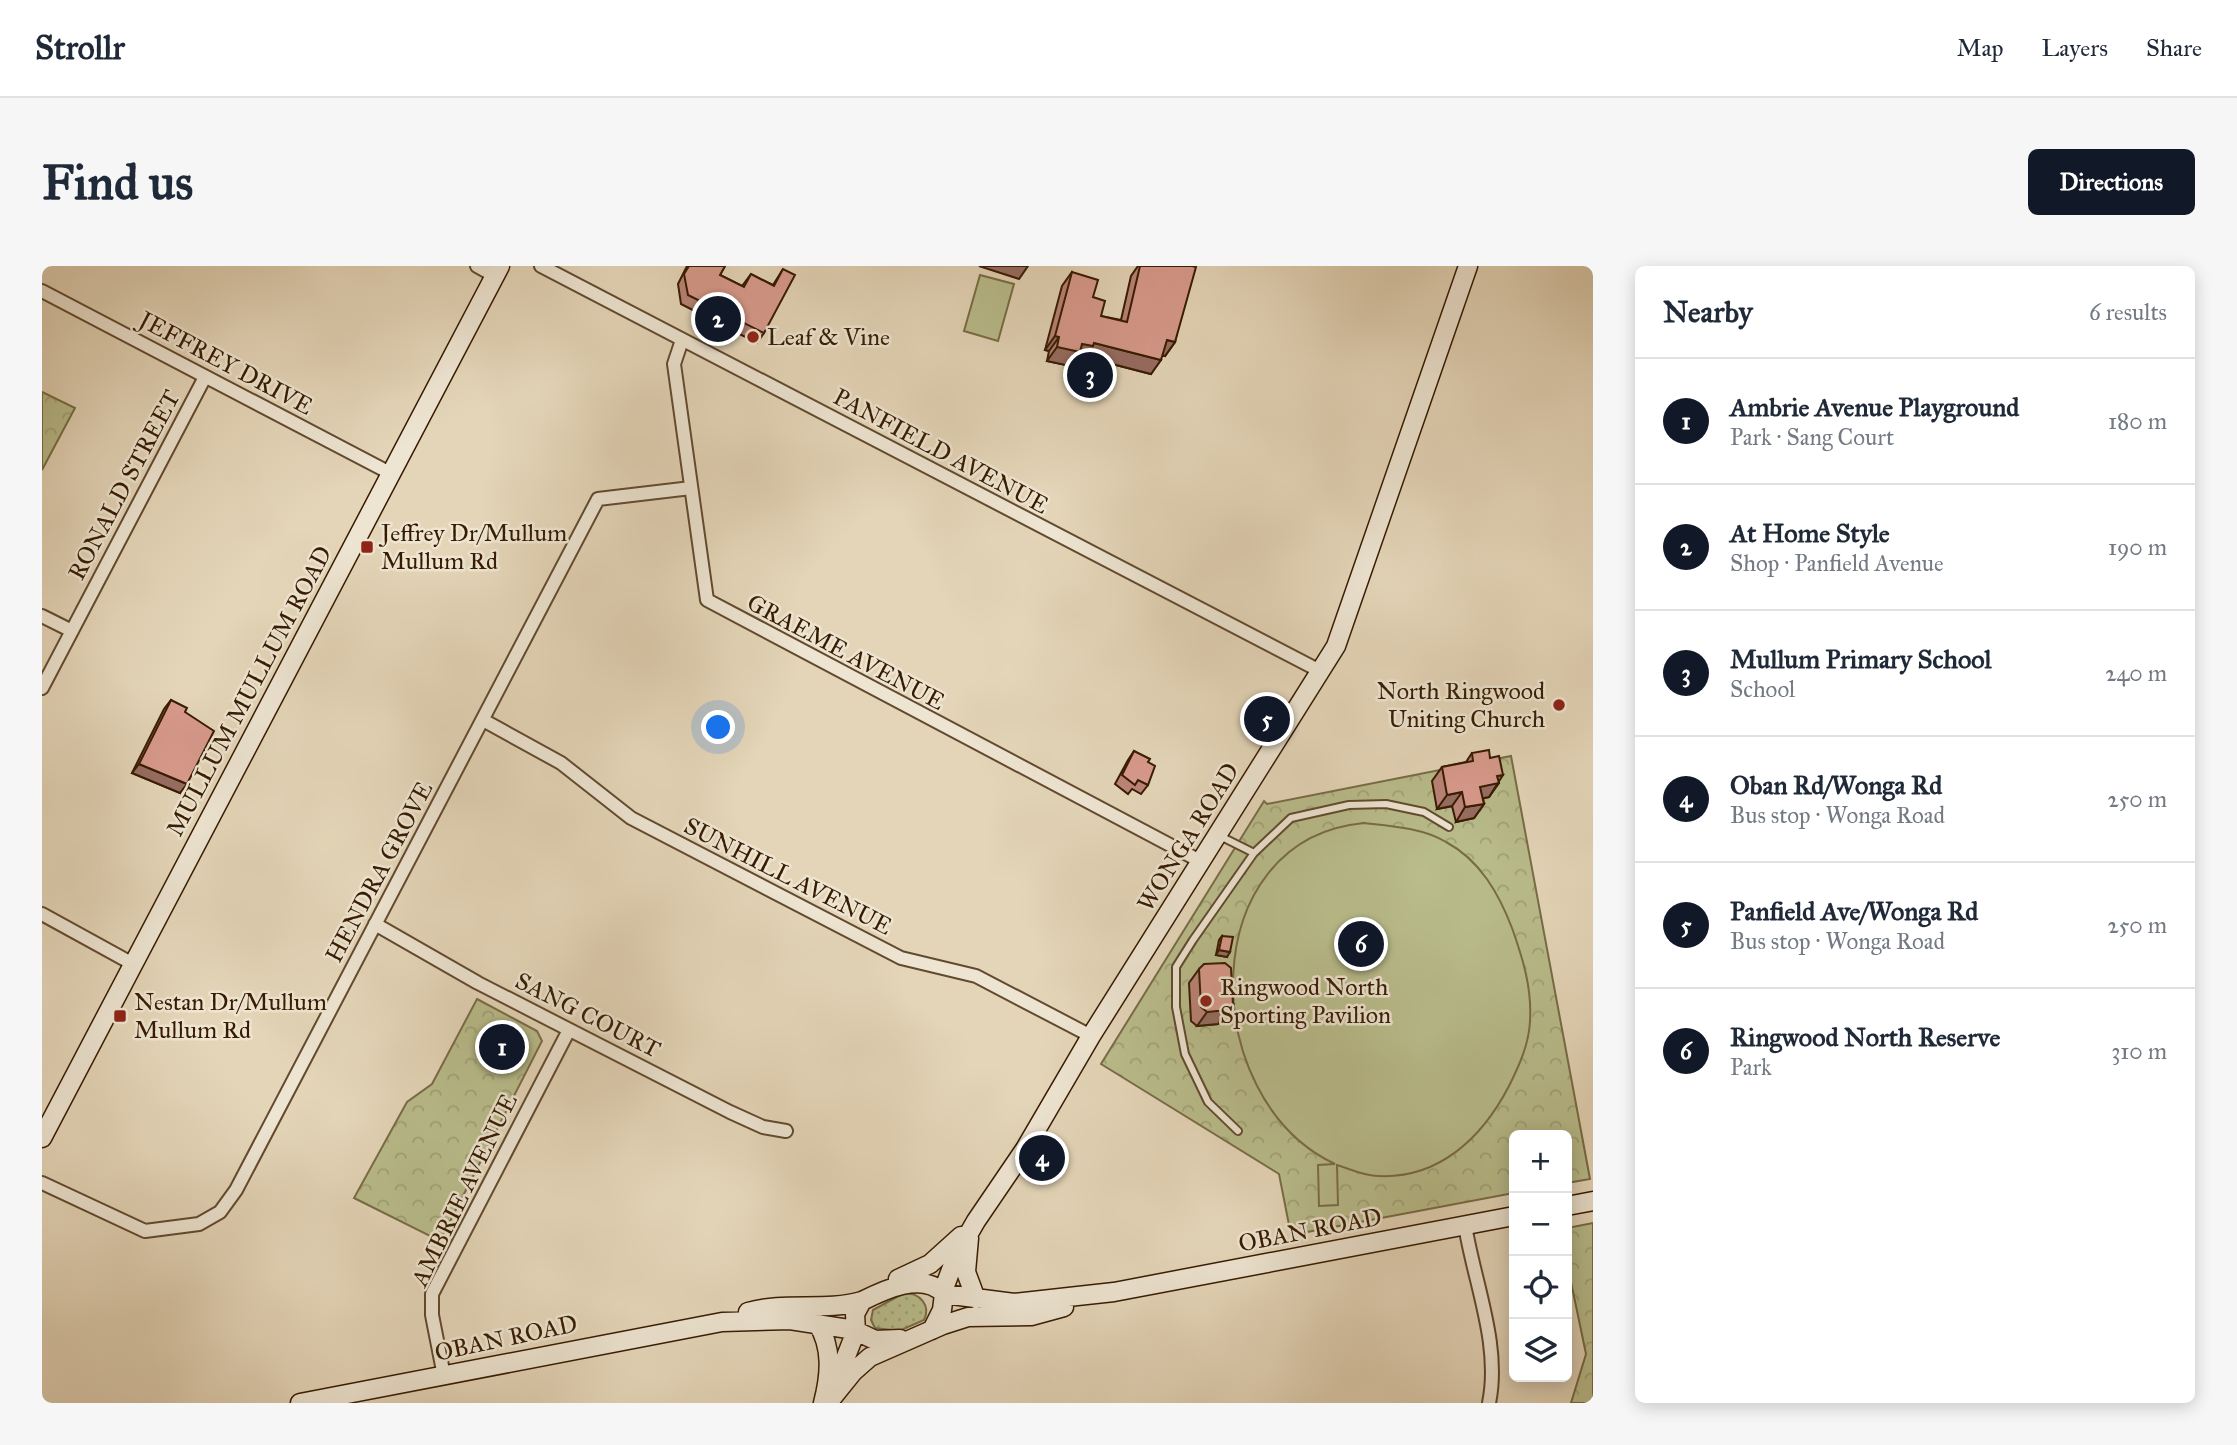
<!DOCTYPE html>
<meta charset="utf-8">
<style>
:root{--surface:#fff;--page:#f6f6f7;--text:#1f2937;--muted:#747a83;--line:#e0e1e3;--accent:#111827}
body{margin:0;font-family:"IM FELL Great Primer",serif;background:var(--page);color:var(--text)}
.controls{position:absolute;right:21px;bottom:21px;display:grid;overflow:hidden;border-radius:10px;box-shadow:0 4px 18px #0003}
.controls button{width:63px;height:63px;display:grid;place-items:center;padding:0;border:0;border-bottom:2px solid var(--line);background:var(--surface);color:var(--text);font:35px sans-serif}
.you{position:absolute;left:677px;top:462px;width:24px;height:24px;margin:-18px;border:5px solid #fff;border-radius:50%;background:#1a73e8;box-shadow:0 0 0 10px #1a73e833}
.badge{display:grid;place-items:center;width:46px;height:46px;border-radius:50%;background:var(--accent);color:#fff;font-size:23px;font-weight:700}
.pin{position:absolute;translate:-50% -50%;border:4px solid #fff;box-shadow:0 2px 7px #0006}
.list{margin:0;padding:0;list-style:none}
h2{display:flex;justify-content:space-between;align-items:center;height:91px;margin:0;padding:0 28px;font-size:30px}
h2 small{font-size:23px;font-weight:400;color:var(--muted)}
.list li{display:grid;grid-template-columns:46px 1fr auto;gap:21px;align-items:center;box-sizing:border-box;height:126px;padding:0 28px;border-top:2px solid var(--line)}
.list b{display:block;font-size:26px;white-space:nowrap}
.list p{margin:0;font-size:23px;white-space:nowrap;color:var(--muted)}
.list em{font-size:23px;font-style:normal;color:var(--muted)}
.icon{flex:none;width:38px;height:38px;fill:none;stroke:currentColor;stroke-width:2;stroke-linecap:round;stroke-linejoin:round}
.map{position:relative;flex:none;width:1551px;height:1137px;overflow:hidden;border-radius:10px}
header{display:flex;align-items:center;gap:42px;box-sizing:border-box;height:98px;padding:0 35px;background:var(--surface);border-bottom:2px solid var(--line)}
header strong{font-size:33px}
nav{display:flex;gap:38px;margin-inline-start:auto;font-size:24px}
.intro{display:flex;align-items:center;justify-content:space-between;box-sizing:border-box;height:168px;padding:0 42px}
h1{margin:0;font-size:49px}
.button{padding:18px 32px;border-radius:10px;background:var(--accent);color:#fff;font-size:24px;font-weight:700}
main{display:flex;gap:42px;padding:0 42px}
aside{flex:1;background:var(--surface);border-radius:10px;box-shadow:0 4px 18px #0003}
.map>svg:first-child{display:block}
.grass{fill:url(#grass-dots);stroke:#786c46;stroke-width:2}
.park{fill:url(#park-crowns);stroke:#786c46;stroke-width:2}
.garden{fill:#b9bc8b;stroke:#786c46;stroke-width:2}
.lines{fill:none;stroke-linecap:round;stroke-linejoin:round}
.lane-casing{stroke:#624a2f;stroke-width:10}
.street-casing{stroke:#624a2f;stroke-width:16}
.secondary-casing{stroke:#371b01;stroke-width:21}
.lane{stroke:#ede4d1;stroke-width:6}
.street{stroke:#ede4d1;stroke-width:12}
.secondary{stroke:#ede4d1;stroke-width:18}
.wall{fill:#ba8478;stroke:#371b01;stroke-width:2}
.shaded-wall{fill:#976c62;stroke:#371b01;stroke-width:2}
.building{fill:#d89a8c;stroke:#371b01;stroke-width:2}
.poi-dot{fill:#8f2418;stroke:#ede4d1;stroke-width:2.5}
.labels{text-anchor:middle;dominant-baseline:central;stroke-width:5;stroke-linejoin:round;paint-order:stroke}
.poi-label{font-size:24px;fill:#371b01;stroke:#ede4d1;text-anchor:start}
.street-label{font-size:24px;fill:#371b01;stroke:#ede4d1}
</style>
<header>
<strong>Strollr</strong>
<nav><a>Map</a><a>Layers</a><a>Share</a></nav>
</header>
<div class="intro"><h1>Find us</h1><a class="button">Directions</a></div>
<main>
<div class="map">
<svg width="1551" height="1137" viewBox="0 0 1551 1137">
<defs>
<pattern id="grass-dots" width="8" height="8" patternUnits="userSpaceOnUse" patternTransform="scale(1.75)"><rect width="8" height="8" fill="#b9bc8b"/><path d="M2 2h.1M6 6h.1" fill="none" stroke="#a0a176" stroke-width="1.8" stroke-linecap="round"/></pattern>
<pattern id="park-crowns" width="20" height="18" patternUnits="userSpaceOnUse" patternTransform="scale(1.75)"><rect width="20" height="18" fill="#b9bc8b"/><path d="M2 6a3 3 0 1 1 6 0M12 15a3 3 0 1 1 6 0" fill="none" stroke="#a0a176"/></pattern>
</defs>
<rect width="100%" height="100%" fill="#e4d5b8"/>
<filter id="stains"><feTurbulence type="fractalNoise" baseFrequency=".00286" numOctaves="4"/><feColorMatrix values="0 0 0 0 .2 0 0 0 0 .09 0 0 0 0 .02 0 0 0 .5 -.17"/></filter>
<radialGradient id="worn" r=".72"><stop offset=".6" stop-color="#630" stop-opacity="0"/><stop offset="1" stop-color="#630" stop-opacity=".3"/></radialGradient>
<path class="grass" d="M862,1027C878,1027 889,1039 882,1054L857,1065L833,1062L829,1054L831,1044Z"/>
<path class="park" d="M0,126L33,142L0,204Z
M1469,490L1548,913L1525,917V869H1472V927L1249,969L1237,908L1059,798L1222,535L1225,538Z
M435,733L495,765L500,775L398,975L312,932L365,836L390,818Z
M1551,957V1137H1529L1544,1088L1525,997V962Z"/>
<path class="garden" d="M938,9L972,18L956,75L922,65Z
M1322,557C1349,560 1381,562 1404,576C1438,594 1457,628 1470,662C1481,693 1490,722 1488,755C1487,778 1477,800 1467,820C1440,872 1397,913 1336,910C1322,910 1308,903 1295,899L1296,939L1277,940L1276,899L1293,898C1154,833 1151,573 1322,557Z"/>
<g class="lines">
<defs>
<path id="lane" d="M1178,570L1212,587
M1196,865L1166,836L1143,788L1134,741V701L1151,674L1212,587L1249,552L1307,539L1344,538L1382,546L1407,561"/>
<path id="street" d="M435,0L453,10
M499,0L1280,406
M0,25L348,207
M640,74L632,98L665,334L1160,596
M0,350L30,365
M0,422L163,111
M441,454L519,497L589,552L859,692L934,710L1049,770
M0,648L91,698
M333,658L436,717L688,846L721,861L744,865
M0,917L103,965L157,958L178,946L194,924L556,233L649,222
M1423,959C1432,1016 1459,1079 1447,1137
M402,1110L390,1049V1028L527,764"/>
<path id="secondary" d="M0,872L458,0
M1525,940L1551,935
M927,972L924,1006L934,1033
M856,1013L888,998L919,970
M901,1025L915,988L934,955L983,883L1049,770L1294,380L1426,0
M902,1028L972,1037L1072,1026L1472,950
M706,1046C744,1035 782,1046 820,1035
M775,1057C791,1081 788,1110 781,1137
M858,1073L833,1074L814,1065L813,1048L820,1035C842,1024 881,1005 902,1028L900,1044L890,1064
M792,1121L814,1065
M258,1137L680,1056L748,1054L813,1064
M786,1137L811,1106L828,1091L901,1059L926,1051L989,1050L1022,1041"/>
</defs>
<use href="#lane" class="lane-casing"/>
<use href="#street" class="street-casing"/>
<use href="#secondary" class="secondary-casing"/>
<use href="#lane" class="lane"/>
<use href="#street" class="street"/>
<use href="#secondary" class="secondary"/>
</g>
<path class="wall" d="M645,0H683L678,9L700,20L709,8L731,19L741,3L722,67L715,77L639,38L636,18Z
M1096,0H1150L1133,76L1123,90L1120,89L1109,108L1043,91L1041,94L1034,93L1028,100L1005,95L1007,85L1003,84L1020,20L1030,6L1051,31L1059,50L1079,54L1089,10Z
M129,434L143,446L138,527L90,507L122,443Z
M1092,485L1106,496V519L1099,528L1090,523L1086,528L1073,518L1086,494Z
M1430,487L1448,492L1457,517L1447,531L1441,532L1442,538L1432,552L1414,556L1410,540L1395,543L1390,515L1400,501L1424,496Z
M1180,670L1185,691L1174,689L1177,674Z
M1157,703L1191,739L1176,758L1155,760L1149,755L1147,717Z"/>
<path class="shaded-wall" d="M937,0H986L977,13Z
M1013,70L1017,71L1007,85L1003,84Z
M1125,74L1133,76L1123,90L1115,88Z
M1052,77L1119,94L1109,108L1043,91L1041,94L1034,93L1028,100L1005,95L1015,81Z
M97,498L145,518L138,527L90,507Z
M1461,509L1447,531L1429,535L1438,521L1455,510Z
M1420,526L1410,540L1395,543L1405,529Z
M1442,538L1432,552L1414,556L1423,541Z
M1177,684L1188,686L1185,691L1174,689Z
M1191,739L1176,758L1155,760L1165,746Z"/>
<path class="building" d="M647,0H683L678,9L702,21L709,8L732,20L741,3L753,9L722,67L646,29L642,8Z
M1098,0H1150L1154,1L1133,76L1125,74L1119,94L1052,77L1051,80L1040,78L1038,86L1015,81L1017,71L1013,70L1030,6L1056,14L1051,31L1063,35L1059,50L1085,56Z
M129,434L145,442L143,446L172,465L145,518L97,498Z
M1447,484L1448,492L1457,490L1461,509L1455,510L1457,517L1438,521L1442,538L1423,541L1420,526L1405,529L1400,501L1431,495L1430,487Z
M1092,485L1108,493L1106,496L1113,500L1106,519L1096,514L1093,519L1080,509Z
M1180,670L1191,671L1188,686L1177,684Z
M1183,697L1189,702L1191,739L1186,744L1165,746L1159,741L1157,703L1162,698Z"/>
<g class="poi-dot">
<circle cx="711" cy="71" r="7"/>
<rect x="318" y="274" width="14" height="14" rx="3.5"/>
<circle cx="1517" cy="439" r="7"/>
<circle cx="1164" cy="735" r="7"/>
<rect x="71" y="743" width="14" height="14" rx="3.5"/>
</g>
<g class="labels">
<g class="poi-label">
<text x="725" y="71">Leaf &amp; Vine</text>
<text x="339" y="267">Jeffrey Dr/Mullum<tspan x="339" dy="28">Mullum Rd</tspan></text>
<text x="1503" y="425" text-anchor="end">North Ringwood<tspan x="1503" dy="28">Uniting Church</tspan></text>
<text x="1178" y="721">Ringwood North<tspan x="1178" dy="28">Sporting Pavilion</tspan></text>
<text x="92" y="736">Nestan Dr/Mullum<tspan x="92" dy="28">Mullum Rd</tspan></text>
</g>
<g class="street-label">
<text transform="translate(184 97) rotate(28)">JEFFREY DRIVE</text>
<text transform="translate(899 185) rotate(28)">PANFIELD AVENUE</text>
<text transform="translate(82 219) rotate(-62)">RONALD STREET</text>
<text transform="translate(804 386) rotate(28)">GRAEME AVENUE</text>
<text transform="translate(207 425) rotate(-62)">MULLUM MULLUM ROAD</text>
<text transform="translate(1146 571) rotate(-58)">WONGA ROAD</text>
<text transform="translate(337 606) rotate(-62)">HENDRA GROVE</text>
<text transform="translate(746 610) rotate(27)">SUNHILL AVENUE</text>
<text transform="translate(546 749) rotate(27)">SANG COURT</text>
<text transform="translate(422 924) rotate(-64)">AMBRIE AVENUE</text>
<text transform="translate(1268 964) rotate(-11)">OBAN ROAD</text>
<text transform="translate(464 1072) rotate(-12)">OBAN ROAD</text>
</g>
</g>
<rect width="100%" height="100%" filter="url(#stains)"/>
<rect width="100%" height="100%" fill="url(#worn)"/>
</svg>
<div class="controls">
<button>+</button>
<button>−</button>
<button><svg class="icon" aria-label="locate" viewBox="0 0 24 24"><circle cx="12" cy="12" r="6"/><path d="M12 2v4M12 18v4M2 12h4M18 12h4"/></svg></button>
<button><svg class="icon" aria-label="layers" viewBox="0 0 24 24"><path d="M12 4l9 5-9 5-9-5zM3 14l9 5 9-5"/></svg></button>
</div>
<div class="you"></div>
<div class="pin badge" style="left:460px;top:781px">1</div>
<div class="pin badge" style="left:676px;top:53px">2</div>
<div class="pin badge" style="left:1048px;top:109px">3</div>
<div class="pin badge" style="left:1000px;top:892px">4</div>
<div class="pin badge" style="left:1225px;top:453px">5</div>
<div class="pin badge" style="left:1319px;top:678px">6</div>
</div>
<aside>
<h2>Nearby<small>6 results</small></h2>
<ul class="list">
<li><span class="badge">1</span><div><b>Ambrie Avenue Playground</b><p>Park · Sang Court</p></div><em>180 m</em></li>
<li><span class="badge">2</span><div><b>At Home Style</b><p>Shop · Panfield Avenue</p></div><em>190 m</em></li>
<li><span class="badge">3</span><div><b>Mullum Primary School</b><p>School</p></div><em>240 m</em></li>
<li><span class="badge">4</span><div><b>Oban Rd/Wonga Rd</b><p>Bus stop · Wonga Road</p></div><em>250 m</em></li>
<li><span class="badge">5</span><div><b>Panfield Ave/Wonga Rd</b><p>Bus stop · Wonga Road</p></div><em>250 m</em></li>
<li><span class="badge">6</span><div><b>Ringwood North Reserve</b><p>Park</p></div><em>310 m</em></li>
</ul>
</aside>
</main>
